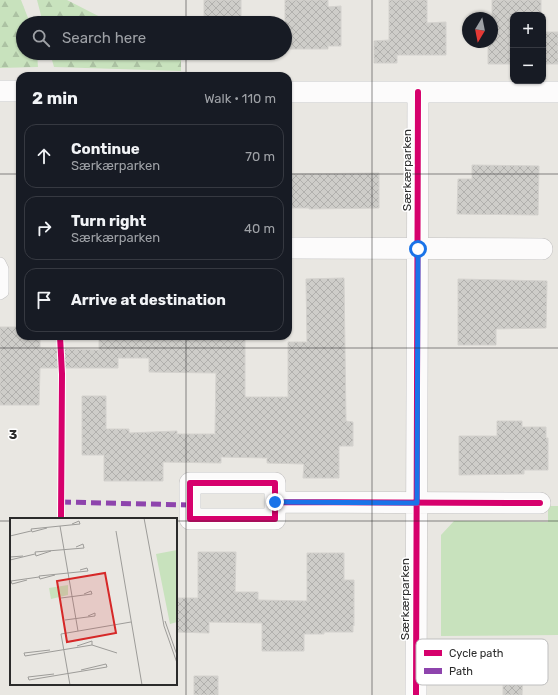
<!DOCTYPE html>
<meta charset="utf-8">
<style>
:root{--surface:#171b24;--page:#242831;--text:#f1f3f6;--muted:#9ea1a6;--line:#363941}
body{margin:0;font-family:Rubik,sans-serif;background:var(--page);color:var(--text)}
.controls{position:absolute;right:12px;top:12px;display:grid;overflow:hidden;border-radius:8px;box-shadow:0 1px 3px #0004}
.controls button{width:36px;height:36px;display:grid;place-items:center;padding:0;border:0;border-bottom:1px solid var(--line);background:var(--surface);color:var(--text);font:20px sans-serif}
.compass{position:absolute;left:462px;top:12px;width:36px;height:36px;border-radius:50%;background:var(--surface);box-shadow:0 1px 3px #0004;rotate:190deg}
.stop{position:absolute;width:12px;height:12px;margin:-9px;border:3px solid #1a73e8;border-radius:50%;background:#fff}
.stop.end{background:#1a73e8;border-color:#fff;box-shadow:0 1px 4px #0008}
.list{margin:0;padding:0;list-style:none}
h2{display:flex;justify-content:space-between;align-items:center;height:52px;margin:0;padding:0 16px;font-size:17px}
h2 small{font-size:13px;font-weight:400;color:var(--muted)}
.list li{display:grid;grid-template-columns:26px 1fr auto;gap:12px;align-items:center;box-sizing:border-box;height:64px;margin:0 8px 8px;padding:0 8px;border:1px solid var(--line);border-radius:12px}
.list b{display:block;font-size:15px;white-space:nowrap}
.list p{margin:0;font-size:13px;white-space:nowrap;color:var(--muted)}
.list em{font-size:13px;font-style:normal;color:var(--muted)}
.icon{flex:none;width:22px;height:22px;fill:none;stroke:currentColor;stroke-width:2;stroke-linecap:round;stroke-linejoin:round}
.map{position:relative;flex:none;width:558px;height:695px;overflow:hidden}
.search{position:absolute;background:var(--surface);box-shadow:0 1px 3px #0004;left:16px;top:16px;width:276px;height:44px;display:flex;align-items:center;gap:10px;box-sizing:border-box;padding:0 14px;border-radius:22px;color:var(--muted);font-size:15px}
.panel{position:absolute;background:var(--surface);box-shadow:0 1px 3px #0004;left:16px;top:72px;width:276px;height:268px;border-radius:12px}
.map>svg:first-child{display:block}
.grass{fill:#c8e2bd}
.forest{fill:url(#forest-firs)}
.building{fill:url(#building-cross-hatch);stroke:#d4d2ce}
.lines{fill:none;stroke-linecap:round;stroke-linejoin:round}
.service-casing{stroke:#c3c2c2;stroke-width:12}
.minor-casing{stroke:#c3c2c2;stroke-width:22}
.service{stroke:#fcfbfb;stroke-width:11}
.minor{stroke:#fcfbfb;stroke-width:21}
.quiet{stroke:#8e44ad;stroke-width:5;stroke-dasharray:10 5;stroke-linecap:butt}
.cycleway-casing{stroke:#fff;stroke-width:8}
.cycleway{stroke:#d6006c;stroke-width:6}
.route{stroke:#1a73e8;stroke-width:5}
.grid{fill:none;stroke:#2b2b2b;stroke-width:1;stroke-opacity:0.55}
.labels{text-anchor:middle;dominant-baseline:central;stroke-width:3;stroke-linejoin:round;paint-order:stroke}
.street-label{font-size:12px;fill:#2b2b2b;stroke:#fff}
.inset-road{fill:none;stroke:#9d9c99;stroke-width:1}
.view{fill:#d62828;fill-opacity:0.15;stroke:#d62828;stroke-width:2}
.inset-edge{fill:none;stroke:#2b2b2b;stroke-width:2}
.key{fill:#fff;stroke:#bfbfbf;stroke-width:1}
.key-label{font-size:11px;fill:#2b2b2b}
.grid-label{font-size:13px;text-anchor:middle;font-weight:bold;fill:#2b2b2b;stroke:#fff;stroke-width:3;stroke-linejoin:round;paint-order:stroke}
</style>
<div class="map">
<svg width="558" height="695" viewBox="0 0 558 695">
<defs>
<pattern id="forest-firs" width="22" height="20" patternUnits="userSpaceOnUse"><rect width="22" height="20" fill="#c8e2bd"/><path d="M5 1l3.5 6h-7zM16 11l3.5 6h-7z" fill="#acc2a3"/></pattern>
<pattern id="building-cross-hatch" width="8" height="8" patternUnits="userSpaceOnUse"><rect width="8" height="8" fill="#cecdc9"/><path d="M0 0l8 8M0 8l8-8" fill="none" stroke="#b1b0ad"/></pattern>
</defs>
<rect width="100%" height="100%" fill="#e9e7e2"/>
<path class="grass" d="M548,506H558V635L441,636V535L454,521L548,522Z"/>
<path class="forest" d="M0,0H21L30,23H23V53H37L38,67L0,68Z
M37,0H67L112,23H43Z
M50,53H171L181,58V71L54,67Z"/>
<path class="building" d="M204,0H241V23H204Z
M285,0H328V7L341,6V46H328V49H285Z
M389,0H427V23L446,22V55H397V63H374V41L389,40Z
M492,0H541V15H513V64H488V42H492Z
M543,32H558V64H543Z
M472,165L539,166L538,215L457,214L458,179H472Z
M379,173V208L309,209V208H289V174Z
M344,278L346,421L353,422V446H339V478H303L304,464L267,463V458L221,457V463L163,462V481H104V455H82V396H106V429H129V433L177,431V434H215L216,373L149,372V358H118V368H40L39,405H0V327H20V336H40V348L99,350V336H245V397H288V342H307L306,279Z
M458,279L547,281L546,328L496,329V345H458Z
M497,421H522V427H546V438H548V470H524V474L459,475V436H497Z
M198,552H236L235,592H258V600L307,601V553H344V580H354V626L353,625V632H324V634H304V651H262V623L209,622V633L176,632V598H198Z
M503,670H523L522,695H503Z
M194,676H218V695H194Z"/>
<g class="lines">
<defs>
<path id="service" d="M0,263L3,269V292L0,294"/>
<path id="minor" d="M0,91H20
M288,92H558
M288,248L542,249
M275,502V519H190V483H275V502L540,503
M416,695L418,92"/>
</defs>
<use href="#service" class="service-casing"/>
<use href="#minor" class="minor-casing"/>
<use href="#service" class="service"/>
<use href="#minor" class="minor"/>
<path class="quiet" d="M61,502L190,505"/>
<defs>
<path id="cycleway" d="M60,336L62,374L61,519
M275,502V519H190V483H275V502L540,503
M416,695L418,92"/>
</defs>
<use href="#cycleway" class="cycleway-casing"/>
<use href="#cycleway" class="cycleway"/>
</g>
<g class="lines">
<path class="route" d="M275,502L417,503L418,249"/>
</g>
<path class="grid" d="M186,0V23M372,0V695M186,53V76M0,174H20M288,174H558M186,336V695M0,348H558M0,521H11M176,521H558"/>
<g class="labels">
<g class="street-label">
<text transform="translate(407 170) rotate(-90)">Særkærparken</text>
<text transform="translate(405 599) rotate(-90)">Særkærparken</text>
</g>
</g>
<g transform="translate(10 518)">
<rect width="167" height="167" fill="#e9e7e2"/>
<path d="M167,32V104L160,106L146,36ZM58,67V77L41,81L39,70Z" fill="#c8e2bd"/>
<path class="inset-road" d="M134,0L154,108L167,145M50,8L68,113M37,10L22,14L21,11L70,6L69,3L62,6M106,13L132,167M0,18L21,13M41,33L26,38L25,34L74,30L73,26L66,29M0,39L13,38M0,42L25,36M45,57L30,61L29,58L78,53L77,50L70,52M17,62L2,66L1,63L29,59M51,80L82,76L81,73L74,76M55,102L85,98V95L78,98M155,103L167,137M82,127L107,135M40,132L14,135L15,138L82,127V123L67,128M44,156L18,159L19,162L97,149L96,146L71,152M60,167L51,116L121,104"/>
<path class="view" d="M95,55L106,115L57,124L47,63Z"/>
<rect width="167" height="167" class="inset-edge"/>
</g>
<rect x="416" y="639" width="132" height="46" rx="6" class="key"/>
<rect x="424" y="650" width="18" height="6" fill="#d6006c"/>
<rect x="424" y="668" width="18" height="6" fill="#8e44ad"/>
<g class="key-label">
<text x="449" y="657">Cycle path</text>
<text x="449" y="675">Path</text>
</g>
<g class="grid-label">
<text x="13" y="439">3</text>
</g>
</svg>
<div class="controls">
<button>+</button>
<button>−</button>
</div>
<svg class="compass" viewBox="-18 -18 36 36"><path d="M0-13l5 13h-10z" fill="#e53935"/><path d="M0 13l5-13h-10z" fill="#9ea1a6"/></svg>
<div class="stop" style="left:418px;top:249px"></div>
<div class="stop end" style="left:275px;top:502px"></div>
<div class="search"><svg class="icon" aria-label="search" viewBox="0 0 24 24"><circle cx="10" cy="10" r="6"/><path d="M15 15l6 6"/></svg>Search here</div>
<section class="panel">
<h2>2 min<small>Walk · 110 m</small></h2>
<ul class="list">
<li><svg class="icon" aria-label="ahead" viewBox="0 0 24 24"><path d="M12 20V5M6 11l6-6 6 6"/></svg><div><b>Continue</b><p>Særkærparken</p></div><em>70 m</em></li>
<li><svg class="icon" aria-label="right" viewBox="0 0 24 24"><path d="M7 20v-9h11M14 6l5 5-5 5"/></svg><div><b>Turn right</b><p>Særkærparken</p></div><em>40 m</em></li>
<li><svg class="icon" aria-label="arrive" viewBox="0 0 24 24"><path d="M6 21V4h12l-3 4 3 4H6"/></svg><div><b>Arrive at destination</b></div></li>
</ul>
</section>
</div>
